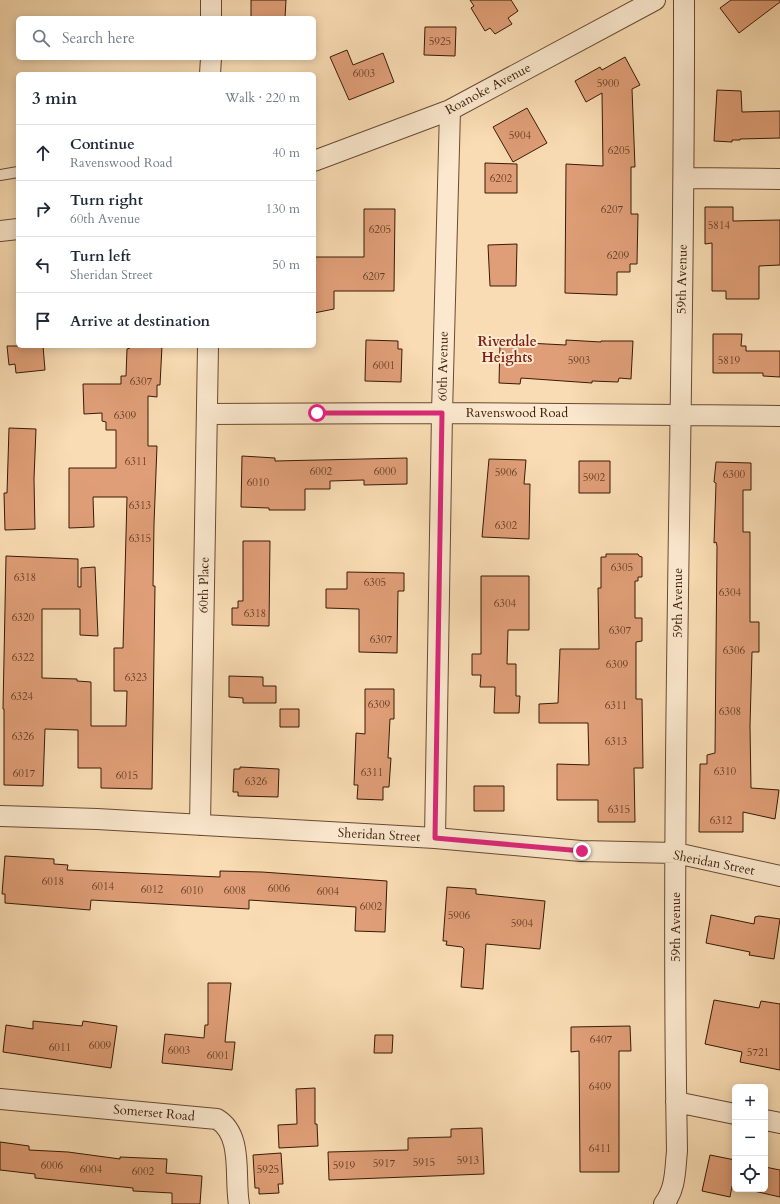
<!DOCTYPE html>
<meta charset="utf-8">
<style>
:root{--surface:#fff;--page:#f6f6f7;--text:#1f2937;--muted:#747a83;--line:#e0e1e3}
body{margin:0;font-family:Cardo,serif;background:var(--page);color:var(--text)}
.controls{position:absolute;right:12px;bottom:12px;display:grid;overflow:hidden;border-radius:6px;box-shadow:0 2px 10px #0003}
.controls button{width:36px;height:36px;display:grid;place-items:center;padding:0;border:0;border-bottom:1px solid var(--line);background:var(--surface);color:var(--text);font:20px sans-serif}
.stop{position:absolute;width:12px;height:12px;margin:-9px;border:3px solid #db2777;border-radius:50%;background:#fff}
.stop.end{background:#db2777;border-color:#fff;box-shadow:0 1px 4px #0008}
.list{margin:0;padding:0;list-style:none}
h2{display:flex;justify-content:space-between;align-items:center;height:52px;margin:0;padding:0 16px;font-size:17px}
h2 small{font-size:13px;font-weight:400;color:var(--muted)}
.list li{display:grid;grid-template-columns:26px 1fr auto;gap:12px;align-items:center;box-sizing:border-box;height:56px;padding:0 16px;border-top:1px solid var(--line)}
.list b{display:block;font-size:15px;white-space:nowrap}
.list p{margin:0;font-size:13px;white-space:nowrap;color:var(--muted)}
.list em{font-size:13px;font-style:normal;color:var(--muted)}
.icon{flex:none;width:22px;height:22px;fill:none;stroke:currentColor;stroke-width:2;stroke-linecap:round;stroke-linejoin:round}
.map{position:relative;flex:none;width:780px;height:1204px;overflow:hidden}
.search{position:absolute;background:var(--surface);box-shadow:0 2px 10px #0003;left:16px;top:16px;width:300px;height:44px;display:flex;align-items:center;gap:10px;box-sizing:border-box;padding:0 14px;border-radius:6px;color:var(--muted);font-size:15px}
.panel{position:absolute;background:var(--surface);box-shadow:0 2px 10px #0003;left:16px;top:72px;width:300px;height:276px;border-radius:6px}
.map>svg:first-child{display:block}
.building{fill:#df9e77;stroke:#381a06}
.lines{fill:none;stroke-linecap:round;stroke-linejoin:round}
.lane-casing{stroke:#684a31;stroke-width:12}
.street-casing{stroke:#684a31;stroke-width:22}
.lane{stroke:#fbe8ce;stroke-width:10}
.street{stroke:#fbe8ce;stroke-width:20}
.route{stroke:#db2777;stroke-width:5}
.labels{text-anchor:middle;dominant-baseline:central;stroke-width:4;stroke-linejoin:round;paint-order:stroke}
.number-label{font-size:11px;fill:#623b22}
.street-label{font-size:13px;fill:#381a06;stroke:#fbe8ce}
.neighbourhood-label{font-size:14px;font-weight:bold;fill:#7a1f14;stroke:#fbe8ce}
</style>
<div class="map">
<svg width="780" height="1204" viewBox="0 0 780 1204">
<rect width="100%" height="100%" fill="#f9dcb3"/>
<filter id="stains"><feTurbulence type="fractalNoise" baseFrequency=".005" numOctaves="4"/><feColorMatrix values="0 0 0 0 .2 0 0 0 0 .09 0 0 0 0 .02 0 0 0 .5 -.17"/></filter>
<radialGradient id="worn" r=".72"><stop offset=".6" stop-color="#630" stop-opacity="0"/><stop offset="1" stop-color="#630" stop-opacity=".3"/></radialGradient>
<path class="building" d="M251,0H286L285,18H251Z
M470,0H511L518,11L508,18L512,24L495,34L490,28L485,31L471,8L474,6Z
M731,0H780V2L739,33L720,8Z
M425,27H456L455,56L424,55Z
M347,50L353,65L383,53L394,82L349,100L330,57Z
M625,57L640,85L632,89L635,167H631V214H638L637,264H630V272H617V295L565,293L566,164L603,166L602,93L586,102L575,81L600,67L602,70Z
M717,90L741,91L742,112L780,111V138L740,139V140H732V142L714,141Z
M527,108L547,143L513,162L493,127Z
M485,163L517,164V193H485Z
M705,207H733V221L780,220V265L759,266V299H726V291H712V243L705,244Z
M364,209H395L394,291H334V309L314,313V257H364Z
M517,244L516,286H490L488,245Z
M713,334H742L741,346H746V351H780V377L763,376V373H713Z
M366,340L398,341V349H402L401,382L365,381Z
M566,340L601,342V341H633L631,379L619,378L618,382L592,381V383L521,378L520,384L499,383L500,344L526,347L527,343L566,345Z
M7,346H43L45,370L16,373L15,364L9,365Z
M130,346H162L160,385H157V397L148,396V446H157L154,524L153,586H155L152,789L101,788V768H78V730L45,729L43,786L4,785V709H3L6,556L78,559V587H81V568L95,567L98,636L80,635V609H42V678L77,679V681L91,682V726H126L127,691H114V648H123L127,497H93L94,527L69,528V468H116V430H106V422L102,421V413L84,414L83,384H121V376H126L127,349L130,348Z
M9,428L36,429L34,479L35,529L5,530L4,493H7Z
M242,456L275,458V461L407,458V484L364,485V480L330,481V489H305V510H269V508L241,507Z
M489,459L526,460L524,484H530L529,539L482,537Z
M579,461H610V493H579Z
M716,462L751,463V490H743V532H750V622H759V652H752L750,726L751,788L779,790L775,819L743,812V832H699L700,764H707V755L715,753L717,546L716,542L714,543L716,483L714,482Z
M243,541H270L269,626L232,625V608H238V601H243Z
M606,554H638L639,556L642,557V577H638V581H635V618H642V641L636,642V699H642L643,768H634L635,822H598V800H557V764L589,765L588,723H539V704L558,703L560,649H599L598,588H601V557H606Z
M347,572L404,573V591H398L397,653L359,652V609L326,608V589H347Z
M481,576H529V630H508L507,664H516V696H520L519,713H494L495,687H480L481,675H472V654H481Z
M229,676L263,677V686H276V703H243V698L229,697Z
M365,689H394V719H390L388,758H391L389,787H383V800L357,799L358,785H354L356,733L365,734Z
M280,709H299V727H280Z
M240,767L279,769L278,797L238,796V792H233L234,769H240Z
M474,786H504V811H474Z
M5,856L54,859V864L68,865L67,870L220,877V871L262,872L387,881L385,932L355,931L356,907L249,900V909L91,900L90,910L5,903V894H2Z
M447,887L476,889V894L545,901L540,949L486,944L483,989L461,987L464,949L462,947L446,945L447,941H443Z
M711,915L754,924L755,917L759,916L780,919L774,959L749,955L750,952L706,943Z
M208,983H231L225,1042H235L232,1070L162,1063L165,1034L204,1038L205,1025H208Z
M714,1000L759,1008L761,1001L780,1004V1070L740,1062L742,1052L705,1044Z
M33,1021L82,1026L83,1021L117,1026L111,1068L3,1052L6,1025L33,1029Z
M630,1026L631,1051H619V1172H580L579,1051L571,1052V1027Z
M375,1035H393L392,1053H374Z
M315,1088V1124H317L318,1146L279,1148L278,1125L297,1124L296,1089Z
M482,1128L484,1174L329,1180L328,1152L408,1150V1138L451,1137V1129Z
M0,1142L29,1146V1150L68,1152L120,1159V1157L167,1159L166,1173L202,1176L200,1204H172V1193L133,1191V1188L35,1178V1174L0,1170Z
M281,1153L283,1184H278L279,1193L259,1194V1188H255L253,1155Z
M710,1155L735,1160V1187L732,1186L730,1197L702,1191Z
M765,1167L780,1170V1197L745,1189H765Z"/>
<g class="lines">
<defs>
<path id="lane" d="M0,175L18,172"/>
<path id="street" d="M211,18V0
M210,74L211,58
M314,161L450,110L655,0
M684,178L780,179
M0,231L18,229
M207,414L442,413L780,416
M0,816L97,819L435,838L581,851L676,853L780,876
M200,825L208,346
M435,838L442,413L450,110
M0,1099L217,1119C244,1135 234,1178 239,1204
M676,1102L735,1114
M765,1120L780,1123
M664,1204C676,1188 675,1170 677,1151C670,767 685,384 684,0"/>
</defs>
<use href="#lane" class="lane-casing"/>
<use href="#street" class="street-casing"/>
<use href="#lane" class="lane"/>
<use href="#street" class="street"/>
</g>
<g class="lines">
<path class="route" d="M317,413H442L435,838L582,851"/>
</g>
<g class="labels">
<g class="number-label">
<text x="440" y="41">5925</text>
<text x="364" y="73">6003</text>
<text x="608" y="83">5900</text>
<text x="520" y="135">5904</text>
<text x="619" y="150">6205</text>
<text x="501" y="178">6202</text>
<text x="612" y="209">6207</text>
<text x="719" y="225">5814</text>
<text x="380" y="229">6205</text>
<text x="618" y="255">6209</text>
<text x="374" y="276">6207</text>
<text x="579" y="360">5903</text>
<text x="729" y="360">5819</text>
<text x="384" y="365">6001</text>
<text x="141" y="381">6307</text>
<text x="125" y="415">6309</text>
<text x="136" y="461">6311</text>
<text x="321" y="471">6002</text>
<text x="385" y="471">6000</text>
<text x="506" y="472">5906</text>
<text x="734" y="474">6300</text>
<text x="594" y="477">5902</text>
<text x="258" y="482">6010</text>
<text x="140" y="505">6313</text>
<text x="506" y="525">6302</text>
<text x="140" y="538">6315</text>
<text x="622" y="567">6305</text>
<text x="25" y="577">6318</text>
<text x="375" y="582">6305</text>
<text x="730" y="592">6304</text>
<text x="505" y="603">6304</text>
<text x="255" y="613">6318</text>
<text x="23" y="617">6320</text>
<text x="620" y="630">6307</text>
<text x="381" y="639">6307</text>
<text x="734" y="650">6306</text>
<text x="23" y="657">6322</text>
<text x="617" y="664">6309</text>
<text x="136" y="677">6323</text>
<text x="22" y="696">6324</text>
<text x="379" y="704">6309</text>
<text x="616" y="705">6311</text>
<text x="730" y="711">6308</text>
<text x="23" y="736">6326</text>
<text x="616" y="741">6313</text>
<text x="725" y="771">6310</text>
<text x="372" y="772">6311</text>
<text x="24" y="773">6017</text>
<text x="127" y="775">6015</text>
<text x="256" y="781">6326</text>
<text x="619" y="809">6315</text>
<text x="721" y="820">6312</text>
<text x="53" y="881">6018</text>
<text x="103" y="886">6014</text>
<text x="279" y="888">6006</text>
<text x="152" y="889">6012</text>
<text x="192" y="890">6010</text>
<text x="235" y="890">6008</text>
<text x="328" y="891">6004</text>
<text x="371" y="906">6002</text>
<text x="459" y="915">5906</text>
<text x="522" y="923">5904</text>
<text x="601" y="1039">6407</text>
<text x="100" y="1045">6009</text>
<text x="60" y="1047">6011</text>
<text x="179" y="1050">6003</text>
<text x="758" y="1052">5721</text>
<text x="218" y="1055">6001</text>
<text x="600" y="1086">6409</text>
<text x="600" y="1148">6411</text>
<text x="468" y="1160">5913</text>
<text x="424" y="1162">5915</text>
<text x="384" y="1163">5917</text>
<text x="52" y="1165">6006</text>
<text x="344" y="1165">5919</text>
<text x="91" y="1169">6004</text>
<text x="268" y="1169">5925</text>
<text x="143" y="1171">6002</text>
</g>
<g class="street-label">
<text transform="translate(488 89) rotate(-28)">Roanoke Avenue</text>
<text transform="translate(682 279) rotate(-89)">59th Avenue</text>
<text transform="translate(443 366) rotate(-89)">60th Avenue</text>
<text x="517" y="413">Ravenswood Road</text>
<text transform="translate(204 585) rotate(-89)">60th Place</text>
<text transform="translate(678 603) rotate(-90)">59th Avenue</text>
<text transform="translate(379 835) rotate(3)">Sheridan Street</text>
<text transform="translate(714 863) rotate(11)">Sheridan Street</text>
<text transform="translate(676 927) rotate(-90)">59th Avenue</text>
<text transform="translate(154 1113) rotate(5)">Somerset Road</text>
</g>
<g class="neighbourhood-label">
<text x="507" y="341">Riverdale<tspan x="507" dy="16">Heights</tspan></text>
</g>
</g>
<rect width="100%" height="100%" filter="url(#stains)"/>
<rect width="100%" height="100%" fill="url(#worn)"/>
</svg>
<div class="controls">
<button>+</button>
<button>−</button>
<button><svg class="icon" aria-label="locate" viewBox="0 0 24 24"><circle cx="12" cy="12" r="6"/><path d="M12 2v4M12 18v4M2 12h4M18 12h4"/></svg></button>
</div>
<div class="stop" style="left:317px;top:413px"></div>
<div class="stop end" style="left:582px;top:851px"></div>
<div class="search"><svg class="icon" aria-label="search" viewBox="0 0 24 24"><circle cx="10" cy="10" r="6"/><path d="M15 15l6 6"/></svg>Search here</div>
<section class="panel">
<h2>3 min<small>Walk · 220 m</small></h2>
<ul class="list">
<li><svg class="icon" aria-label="ahead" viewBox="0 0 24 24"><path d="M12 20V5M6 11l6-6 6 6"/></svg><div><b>Continue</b><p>Ravenswood Road</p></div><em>40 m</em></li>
<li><svg class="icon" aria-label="right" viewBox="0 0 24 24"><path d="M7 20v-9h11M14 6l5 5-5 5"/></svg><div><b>Turn right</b><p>60th Avenue</p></div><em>130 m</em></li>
<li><svg class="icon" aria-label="left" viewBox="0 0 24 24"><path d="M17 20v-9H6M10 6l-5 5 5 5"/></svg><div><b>Turn left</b><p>Sheridan Street</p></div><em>50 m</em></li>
<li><svg class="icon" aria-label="arrive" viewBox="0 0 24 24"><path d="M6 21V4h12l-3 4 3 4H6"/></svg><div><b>Arrive at destination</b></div></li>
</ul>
</section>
</div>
